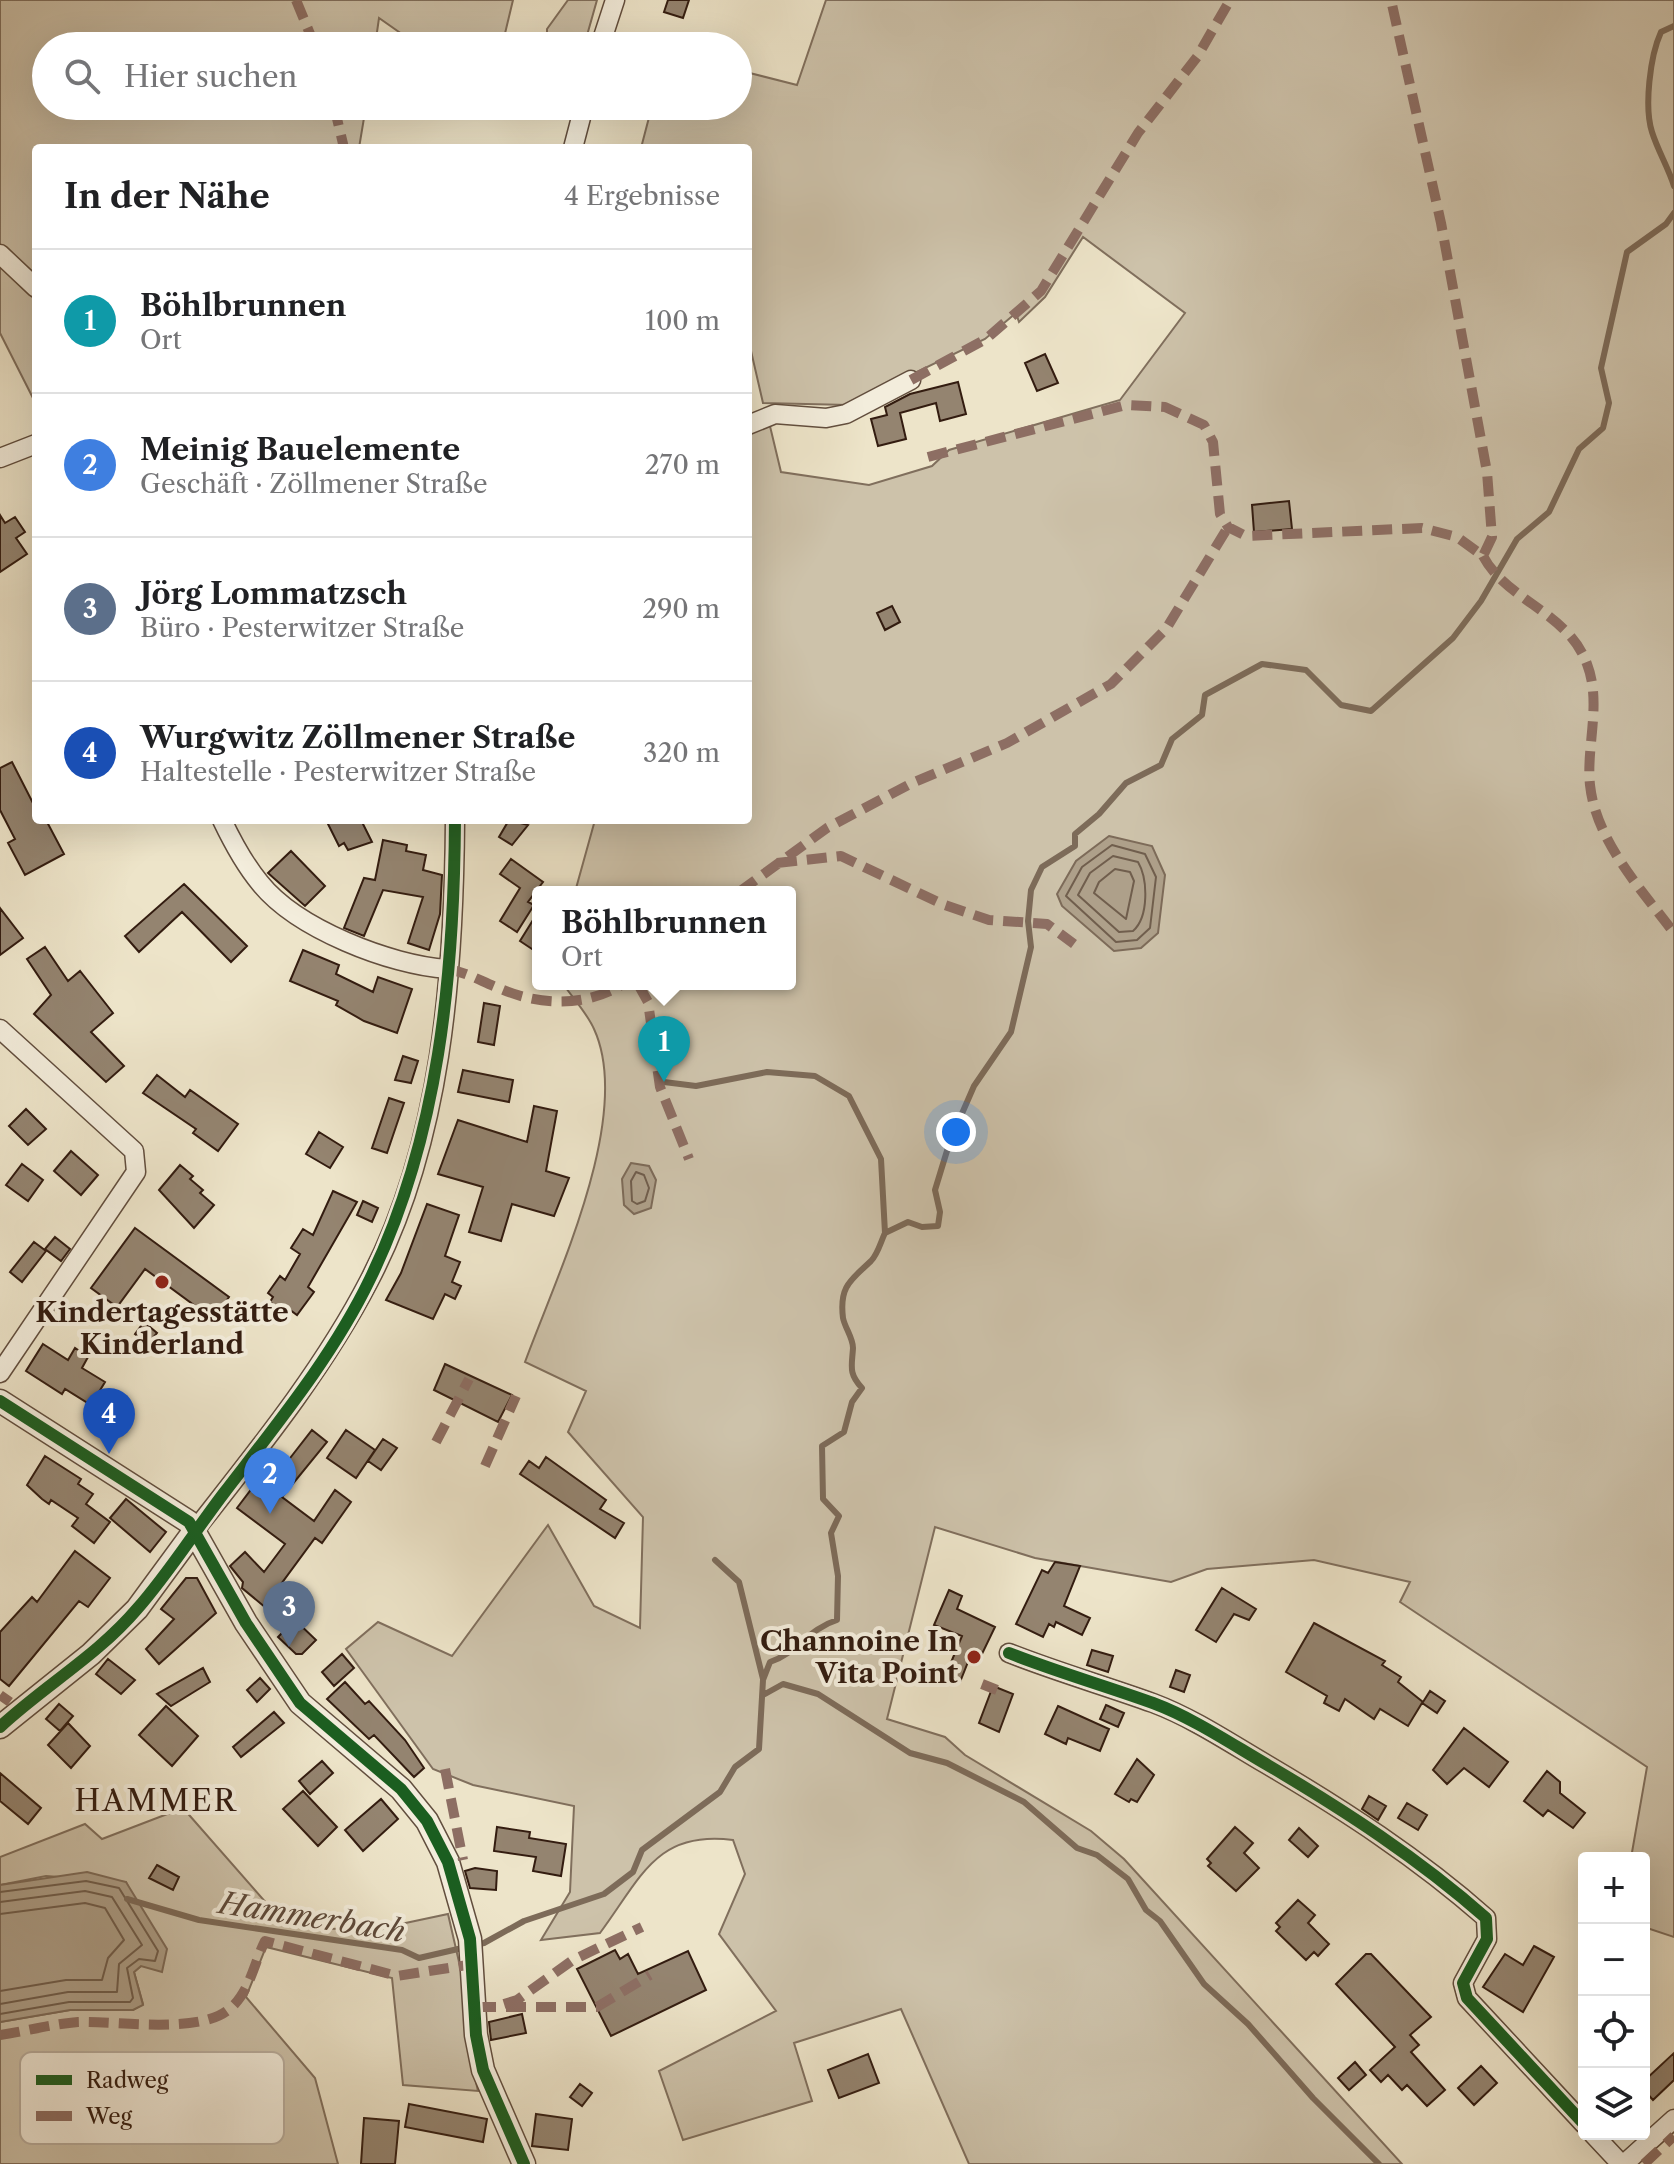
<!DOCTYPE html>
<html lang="de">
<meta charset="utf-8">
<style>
:root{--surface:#fff;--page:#f6f6f6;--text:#202124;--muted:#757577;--line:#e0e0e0;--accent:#1a73e8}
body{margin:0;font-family:"Libre Caslon Text",serif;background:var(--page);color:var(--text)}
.controls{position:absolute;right:24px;bottom:24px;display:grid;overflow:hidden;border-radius:8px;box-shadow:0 8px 32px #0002}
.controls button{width:72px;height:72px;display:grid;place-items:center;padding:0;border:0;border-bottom:2px solid var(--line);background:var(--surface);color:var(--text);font:40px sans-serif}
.you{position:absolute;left:956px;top:1132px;width:28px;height:28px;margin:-20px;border:6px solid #fff;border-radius:50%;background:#1a73e8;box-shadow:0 0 0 12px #1a73e833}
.badge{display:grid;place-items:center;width:52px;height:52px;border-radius:50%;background:var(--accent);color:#fff;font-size:26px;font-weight:700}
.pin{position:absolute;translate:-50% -66px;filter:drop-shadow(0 2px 4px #0008)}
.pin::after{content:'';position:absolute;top:42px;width:28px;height:24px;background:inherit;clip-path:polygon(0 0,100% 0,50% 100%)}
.popup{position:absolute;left:532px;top:886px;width:264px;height:104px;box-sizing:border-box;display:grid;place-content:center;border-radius:8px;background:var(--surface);filter:drop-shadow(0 2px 6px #0005);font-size:26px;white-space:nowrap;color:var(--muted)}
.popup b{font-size:30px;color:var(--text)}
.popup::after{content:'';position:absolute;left:50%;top:100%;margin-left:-16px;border:16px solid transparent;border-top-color:var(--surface)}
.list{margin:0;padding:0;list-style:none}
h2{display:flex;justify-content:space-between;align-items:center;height:104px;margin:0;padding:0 32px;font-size:34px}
h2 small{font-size:26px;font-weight:400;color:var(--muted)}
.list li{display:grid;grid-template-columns:52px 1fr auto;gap:24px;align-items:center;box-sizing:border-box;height:144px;padding:0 32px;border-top:2px solid var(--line)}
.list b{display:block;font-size:30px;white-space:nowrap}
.list p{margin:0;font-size:26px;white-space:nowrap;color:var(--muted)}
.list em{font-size:26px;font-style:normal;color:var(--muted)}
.icon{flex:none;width:44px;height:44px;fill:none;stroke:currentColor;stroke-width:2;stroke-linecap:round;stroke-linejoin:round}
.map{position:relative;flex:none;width:1674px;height:2164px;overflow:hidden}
.search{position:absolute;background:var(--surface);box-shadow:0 8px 32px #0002;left:32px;top:32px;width:720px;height:88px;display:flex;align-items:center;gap:20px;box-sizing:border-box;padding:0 28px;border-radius:44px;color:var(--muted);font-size:30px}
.panel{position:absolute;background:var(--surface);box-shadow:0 8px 32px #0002;left:32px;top:144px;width:720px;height:680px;border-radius:8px}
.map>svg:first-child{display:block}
.green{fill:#cdc2aa;stroke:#806f5d;stroke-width:2}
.water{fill:#aea08a;stroke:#7d6b59;stroke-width:2}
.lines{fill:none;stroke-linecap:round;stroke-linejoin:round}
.shore{stroke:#705e4d;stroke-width:2}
.stream{stroke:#7d6b59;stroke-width:6}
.building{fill:#948470;stroke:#331c10;stroke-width:2}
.minor-casing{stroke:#624e3e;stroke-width:21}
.tertiary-casing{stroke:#624e3e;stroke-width:25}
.minor{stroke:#f3eddc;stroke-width:18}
.tertiary{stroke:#f3eddc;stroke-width:22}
.quiet{stroke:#8d6e63;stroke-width:10;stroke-dasharray:20 10;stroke-linecap:butt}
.cycleway-casing{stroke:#f3eddc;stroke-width:17}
.cycleway{stroke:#1b5e20;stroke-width:12}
.poi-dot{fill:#8f2418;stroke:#f3eddc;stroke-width:3}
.labels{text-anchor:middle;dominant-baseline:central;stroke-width:8;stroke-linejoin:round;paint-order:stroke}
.poi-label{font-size:28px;font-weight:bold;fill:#331c10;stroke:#f3eddc}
.neighbourhood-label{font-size:30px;letter-spacing:2px;fill:#331c10;stroke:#f3eddc}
.water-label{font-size:30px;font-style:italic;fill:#5e4a3b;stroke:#f3eddc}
.key{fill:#f3eddc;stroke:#b9ae9f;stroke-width:2}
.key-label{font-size:22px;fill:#331c10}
</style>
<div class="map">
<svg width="1674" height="2164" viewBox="0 0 1674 2164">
<rect width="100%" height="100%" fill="#ede4c9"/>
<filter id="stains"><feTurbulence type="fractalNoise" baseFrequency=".0025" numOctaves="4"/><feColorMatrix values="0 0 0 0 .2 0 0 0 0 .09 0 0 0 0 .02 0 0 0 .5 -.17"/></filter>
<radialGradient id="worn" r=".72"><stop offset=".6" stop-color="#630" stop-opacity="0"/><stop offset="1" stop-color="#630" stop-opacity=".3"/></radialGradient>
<path class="green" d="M0,0H513L502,46H419L379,18L375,46H46V106H366L359,148H36V404L0,333Z
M568,0H597L584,46H547V29Z
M826,0H1674V1937L1644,1927V1858H1631L1647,1767L1400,1602L1410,1582L1314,1560L1207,1569L1171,1582L1035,1558L935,1527L887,1719L945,1737L965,1755L1091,1831L1124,1859L1402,2164H969L901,2009L794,2043L812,2101L683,2140L659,2071L776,2011L719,1934L745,1874L733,1840C656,1830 641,1878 600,1933L541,1940L570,1892L574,1806L473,1785L433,1769L346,1649L378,1622L452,1656L548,1525L594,1606L640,1628L643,1517L568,1432L586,1391L525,1362C556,1277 634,1116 594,1029C587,1013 573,998 563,984H790V892H575L595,820H748V429L769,422L781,472L869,485L932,466L949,450L1120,400L1185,313L1083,237L1045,297L1019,322L1016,313L985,339L849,405L763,403L748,338V148H641L652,106H738V70L797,85Z
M183,1808L282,1921L321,1929L382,1928L448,1914L462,1975L467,2042L478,2091L403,2085L392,1978L266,1947L246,1997L315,2078L338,2164H0V2022L70,2010H133L143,2004L134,1972L141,1966L133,1898L126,1882L46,1876L0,1885V1857L85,1824L102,1839Z"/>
<path class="water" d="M1109,836L1152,846L1165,875L1158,933L1141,948L1114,951L1062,906L1057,894L1076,861Z
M631,1163L649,1166L656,1180L651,1208L634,1214L624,1205L622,1179Z
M87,1872L126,1882L167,1949L162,1972L141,1966L134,1972L143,2005L133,2010H70L0,2022V1885Z"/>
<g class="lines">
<path class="shore" d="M1112,845L1145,854L1156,877L1150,928L1137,940L1116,942L1066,896L1082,867Z
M1113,856L1138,862C1148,879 1149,917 1133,931L1119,932L1078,895L1090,873Z
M1115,869L1130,872L1134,881L1126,919L1094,893L1099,882Z
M636,1172L644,1175L649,1188L645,1201L637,1204L632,1201L631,1181Z
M0,1892L86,1881L119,1888L158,1951L155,1961L139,1959L127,1968L133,1998L130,2002H69L0,2014
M0,1902L85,1891L112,1897L142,1945L119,1964L117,1992H68L0,2004
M0,1914L85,1903L105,1908L124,1940L108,1958L102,1980H66L0,1991"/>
<path class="stream" d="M1674,26L1661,32C1650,56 1644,107 1652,132C1658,151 1668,167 1674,186
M664,1082L696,1086L767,1072L815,1076L849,1096L881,1159L885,1233
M715,1560L739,1582L763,1679
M765,1694L783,1684L818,1694L910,1753L947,1763L1024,1802L1077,1848L1097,1855L1128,1879L1146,1910L1160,1921L1204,1984L1248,2024L1313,2098L1379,2164
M127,1899L199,1920L402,1950L419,1958L484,1943L524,1921L604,1894L633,1872L642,1850L720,1792L735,1767L759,1749L763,1680L770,1662C797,1653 808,1629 837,1620L838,1576L831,1533L839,1516L823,1499L822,1446L844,1432L852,1402L862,1388C848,1373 852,1366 853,1348C853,1338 845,1328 843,1318C839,1286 851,1280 871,1261C878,1254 881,1241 885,1233L908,1222L922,1227L938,1226L940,1212L935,1190L950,1141L974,1086L1011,1032L1031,947L1028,921L1031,890L1042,867L1075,846V834L1099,814L1126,783L1161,765L1172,739L1202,715L1205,695L1262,664L1306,670L1341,705L1371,711L1453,638L1481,601L1517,539L1549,512L1579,449L1603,428L1609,403L1601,368L1627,252L1666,224L1674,213"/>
</g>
<path class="building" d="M668,0H689L683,18L664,12Z
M1045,354L1058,383L1037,391L1025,363Z
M958,382L966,414L940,421L936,403L900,413L906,439L878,446L871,419L887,415L885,407L910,394Z
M1289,501L1292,529L1254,532L1252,505Z
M0,515L5,523L15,517L25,532L16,538L27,554L0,572Z
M892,606L900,622L885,630L877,613Z
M12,762L36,809V820H46L64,854L25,875L8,843L15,839L0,810V768Z
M326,820H361L372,842L348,850L344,843L339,846Z
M509,820L528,825L512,845L499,837Z
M383,840L407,845L406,851L426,855L423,870L442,875L440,914L429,950L408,943L423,897L383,890L364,936L344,928L364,878L375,880Z
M291,851L325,886L305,906L268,873Z
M511,859L543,882L528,902L534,905L517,932L500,921L520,888L500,874Z
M184,884L247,946L231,962L182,912L139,952L125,936Z
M0,908L23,938L0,955Z
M538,912V953L520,941Z
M45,947L68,981L80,971L113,1013L91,1032L124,1066L106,1082L34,1014L51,995L27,959Z
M303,950L339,965L336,974L373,992L378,977L412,989L397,1033L364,1021L336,1005L338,1001L290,981Z
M484,1003L500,1006L494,1045L478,1042Z
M403,1056L418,1061L411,1083L395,1080Z
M463,1070L513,1080L509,1102L458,1092Z
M157,1075L185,1097L190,1090L238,1124L218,1151L193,1133L196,1129L143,1093Z
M389,1098L404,1103L387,1153L372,1148Z
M534,1106L557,1111L546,1171L569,1178L554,1216L512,1204L501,1241L469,1232L483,1187L438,1174L458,1120L527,1142Z
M26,1109L46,1129L28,1145L9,1126Z
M319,1132L343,1147L330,1168L306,1154Z
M71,1151L98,1175L81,1195L54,1171Z
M22,1164L43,1180L28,1201L6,1185Z
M180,1165L193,1176L190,1179L203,1190L200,1193L214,1205L194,1228L159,1190Z
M333,1191L357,1202L308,1287L314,1292L297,1315L286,1307L283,1312L270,1302L273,1297L268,1293L280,1276L285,1280L300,1254L291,1248L303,1229L313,1235Z
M363,1201L378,1208L372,1222L357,1215Z
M427,1204L459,1215L445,1256L460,1262L452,1282L461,1286L455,1299L445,1294L433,1319L386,1300L401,1273Z
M135,1228L229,1297L213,1319L145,1269L117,1307L91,1288Z
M55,1237L70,1249L61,1261L45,1249Z
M34,1242L46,1251L22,1282L10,1272Z
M144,1322L157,1333L148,1344L135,1334Z
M43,1344L68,1360L75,1348L88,1357L82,1368L105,1382L91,1405L65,1389L62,1394L26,1371Z
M445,1364L512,1395L498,1422L434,1390Z
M312,1430L327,1442L282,1497L314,1521L335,1490L351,1502L322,1543L315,1538L276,1591L285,1600L272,1613L242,1588L243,1582L230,1566L245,1552L264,1572L285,1544L237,1508L277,1455L287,1462Z
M346,1430L375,1450L356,1478L327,1458Z
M383,1439L397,1448L381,1470L368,1461Z
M45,1456L81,1479L78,1484L93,1494L86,1504L110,1522L94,1543L72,1526L78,1518L51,1500L49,1504L42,1499L27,1485Z
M546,1457L606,1500L600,1509L624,1523L615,1538L520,1474L529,1461L539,1468Z
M126,1499L166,1532L150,1552L110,1518Z
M75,1551L110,1578L88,1607L79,1601L9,1686L0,1679V1632L32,1597L37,1602Z
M1055,1562L1080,1566L1064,1606L1090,1618L1082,1635L1056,1622L1054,1627L1049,1624L1043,1637L1016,1624L1042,1570L1048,1573Z
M186,1578H197L216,1613L159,1664L146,1649L174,1619L161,1609Z
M1222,1588L1256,1609L1249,1620L1234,1614L1216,1642L1196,1630Z
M949,1590L962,1596L957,1609L995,1627L981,1656L976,1654L971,1664L968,1662L960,1682L945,1677L962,1636L934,1625Z
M295,1620L316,1640L302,1654H296L278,1637Z
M1314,1623L1385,1661L1382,1665L1401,1677L1398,1682L1423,1702L1430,1691L1445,1701L1437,1713L1422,1703L1408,1726L1380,1709L1374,1719L1345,1699L1339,1711L1324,1703L1327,1696L1286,1672Z
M1092,1650L1113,1656L1108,1672L1087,1665Z
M342,1654L354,1668L334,1686L322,1672Z
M108,1659L135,1680L121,1694L96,1674Z
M203,1668L210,1682L171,1706L157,1694Z
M1176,1670L1190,1675L1184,1692L1170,1687Z
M260,1678L270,1689L257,1702L247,1690Z
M345,1682L365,1704L369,1701L405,1740L424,1768L414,1777L374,1735L369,1739L327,1699Z
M993,1686L1013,1694L999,1732L979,1723Z
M59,1704L73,1716L60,1731L46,1719Z
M1106,1705L1124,1713L1118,1727L1100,1719Z
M166,1706L198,1736L172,1766L139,1735Z
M1058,1706L1109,1729L1100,1751L1068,1738L1066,1744L1045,1734Z
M274,1712L284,1723L241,1757L233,1747Z
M68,1723L90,1746L71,1768L48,1745Z
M1464,1728L1508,1762L1489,1787L1464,1768L1447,1784L1433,1770Z
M1137,1759L1154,1775L1137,1802L1131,1799L1129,1802L1115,1794Z
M322,1761L333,1773L310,1794L299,1781Z
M1547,1771L1560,1782V1793L1585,1813L1573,1828L1548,1810L1543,1816L1524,1801Z
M0,1773L41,1808L28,1824L0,1801Z
M303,1791L337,1827L318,1846L283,1809Z
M1369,1796L1386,1806L1378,1820L1362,1809Z
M381,1799L398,1819L363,1851L345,1830Z
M1407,1803L1427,1815L1418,1830L1398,1818Z
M497,1827L530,1832L529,1838L566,1844L561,1876L533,1871L536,1857L494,1851Z
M1235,1827L1253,1843L1244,1853L1259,1868L1236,1891L1208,1866L1211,1863L1207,1859Z
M1299,1828L1318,1846L1308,1857L1289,1840Z
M157,1865L179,1877L173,1890L149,1878Z
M475,1868L497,1871L496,1890L470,1888L465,1871Z
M1298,1900L1315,1915L1308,1923L1329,1944L1318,1956L1314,1952L1306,1960L1276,1931L1280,1927L1276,1923Z
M1534,1946L1554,1957L1523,2012L1483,1987L1505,1954L1523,1965Z
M615,1950L620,1959L628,1954L638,1974L688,1951L706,1990L611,2036L577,1969Z
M1366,1954H1371L1431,2017L1410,2035L1419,2045L1411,2052L1445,2090L1427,2106L1407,2085L1402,2090L1388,2075L1381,2082L1370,2070L1395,2047L1336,1984Z
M522,2014L526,2033L491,2040L489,2022Z
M1674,2053V2080L1653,2100L1644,2090V2081Z
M868,2054L879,2083L839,2098L828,2070Z
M1355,2062L1366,2075L1349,2090L1338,2078Z
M1481,2066L1497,2083L1474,2105L1458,2088Z
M580,2084L592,2093L582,2106L570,2097Z
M409,2104L487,2119L483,2142L405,2127Z
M536,2114L572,2119L568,2150L532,2146Z
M364,2118L399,2121L395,2164H361Z"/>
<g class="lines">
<defs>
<path id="minor" d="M600,46L615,0
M573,148L584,106
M0,254L36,288
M748,425L775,414L826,418L846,414L911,380
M0,458L36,444
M222,820C232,841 245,865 260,883C297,929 390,965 447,969
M0,1029L134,1151L136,1172L0,1373
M195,1530C257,1451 323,1370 369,1281C442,1142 454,974 455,820
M1009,1653C1057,1672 1106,1686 1153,1703C1193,1718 1230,1743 1266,1764C1344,1810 1418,1858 1486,1918L1487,1939L1463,1983L1467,1998L1584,2124
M1593,2134L1621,2164
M1624,2164L1674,2119"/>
<path id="tertiary" d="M0,1401L189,1522L246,1623L300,1703L401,1789L427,1821L448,1862L470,1939L476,2035L483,2070L524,2164
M0,1727L91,1654L137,1609L195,1530"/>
</defs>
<use href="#minor" class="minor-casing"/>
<use href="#tertiary" class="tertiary-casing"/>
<use href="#minor" class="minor"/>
<use href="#tertiary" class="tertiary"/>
<path class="quiet" d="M296,0L315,46
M334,106L344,148
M911,380L986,339L1041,291L1138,133L1197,57L1230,0
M928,457L1126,405L1165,407L1204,425L1213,442L1220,514L1228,527L1246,536L1422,528L1457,537L1483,556L1492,537L1487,472L1441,223L1391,0
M1483,556C1507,601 1568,612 1587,664C1602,703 1586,746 1590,785C1596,841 1641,889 1674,933
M777,863L841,856L942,904L989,920L1047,924L1074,944
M739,892L827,828L912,783L1007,743L1111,684L1166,629L1228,527
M447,969C467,972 482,982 501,989C541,1006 586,1007 623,984
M638,984L648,1002L660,1087L689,1159
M436,1442L469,1379
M485,1466L516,1396
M982,1684L997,1690
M0,1695L10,1702
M445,1769L463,1860
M504,2004L517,2000L573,1960L642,1927
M476,2007H597L650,1975
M0,2035C26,2031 53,2024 78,2022C118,2021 198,2034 228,2010C249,1995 254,1963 265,1941L397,1976L474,1964
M1640,2134L1641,2135
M1644,2164L1674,2136"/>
<defs>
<path id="cycleway" d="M0,1401L189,1522L246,1623L300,1703L401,1789L427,1821L448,1862L470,1939L476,2035L483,2070L524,2164
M1009,1653C1057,1672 1106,1686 1153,1703C1193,1718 1230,1743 1266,1764C1344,1810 1418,1858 1486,1918L1487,1939L1463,1983L1467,1998L1584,2124
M0,1727C44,1686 98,1655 137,1609C168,1574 195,1531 224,1493C276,1425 333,1356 370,1279C439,1137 454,975 455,820"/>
</defs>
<use href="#cycleway" class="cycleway-casing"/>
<use href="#cycleway" class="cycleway"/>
</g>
<g class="poi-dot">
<circle cx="162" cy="1282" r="8"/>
<circle cx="974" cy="1657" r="8"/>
</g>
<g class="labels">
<g class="poi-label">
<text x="162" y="1312">Kindertagesstätte<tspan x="162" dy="32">Kinderland</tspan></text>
<text x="958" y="1641" text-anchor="end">Channoine In<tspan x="958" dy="32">Vita Point</tspan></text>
</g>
<g class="neighbourhood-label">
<text x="156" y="1800">HAMMER</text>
</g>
<g class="water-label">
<text transform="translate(312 1917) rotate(9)">Hammerbach</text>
</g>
</g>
<rect x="20" y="2052" width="264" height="92" rx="12" class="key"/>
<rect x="36" y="2075" width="36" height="10" fill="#1b5e20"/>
<rect x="36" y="2111" width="36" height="10" fill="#8d6e63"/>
<g class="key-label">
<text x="86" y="2088">Radweg</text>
<text x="86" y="2124">Weg</text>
</g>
<rect width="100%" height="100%" filter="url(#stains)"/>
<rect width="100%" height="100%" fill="url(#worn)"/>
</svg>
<div class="controls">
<button>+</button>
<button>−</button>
<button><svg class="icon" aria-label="locate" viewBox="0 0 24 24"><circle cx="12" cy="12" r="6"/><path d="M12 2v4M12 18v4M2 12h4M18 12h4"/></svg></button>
<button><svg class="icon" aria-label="layers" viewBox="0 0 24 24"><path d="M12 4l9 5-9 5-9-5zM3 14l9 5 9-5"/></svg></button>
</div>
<div class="you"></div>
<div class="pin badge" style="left:664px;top:1082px;background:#0f9aa8">1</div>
<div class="popup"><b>Böhlbrunnen</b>Ort</div>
<div class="pin badge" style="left:270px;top:1514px;background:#3f7fe0">2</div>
<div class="pin badge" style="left:289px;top:1647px;background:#5c6f8a">3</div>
<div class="pin badge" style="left:109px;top:1454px;background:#1a4fb4">4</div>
<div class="search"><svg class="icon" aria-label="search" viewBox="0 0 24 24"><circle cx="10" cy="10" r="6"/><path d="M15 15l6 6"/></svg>Hier suchen</div>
<section class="panel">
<h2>In der Nähe<small>4 Ergebnisse</small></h2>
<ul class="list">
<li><span class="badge" style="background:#0f9aa8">1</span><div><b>Böhlbrunnen</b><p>Ort</p></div><em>100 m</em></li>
<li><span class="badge" style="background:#3f7fe0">2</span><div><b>Meinig Bauelemente</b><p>Geschäft · Zöllmener Straße</p></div><em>270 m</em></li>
<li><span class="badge" style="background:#5c6f8a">3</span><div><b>Jörg Lommatzsch</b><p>Büro · Pesterwitzer Straße</p></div><em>290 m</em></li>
<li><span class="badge" style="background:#1a4fb4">4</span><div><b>Wurgwitz Zöllmener Straße</b><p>Haltestelle · Pesterwitzer Straße</p></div><em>320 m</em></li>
</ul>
</section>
</div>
